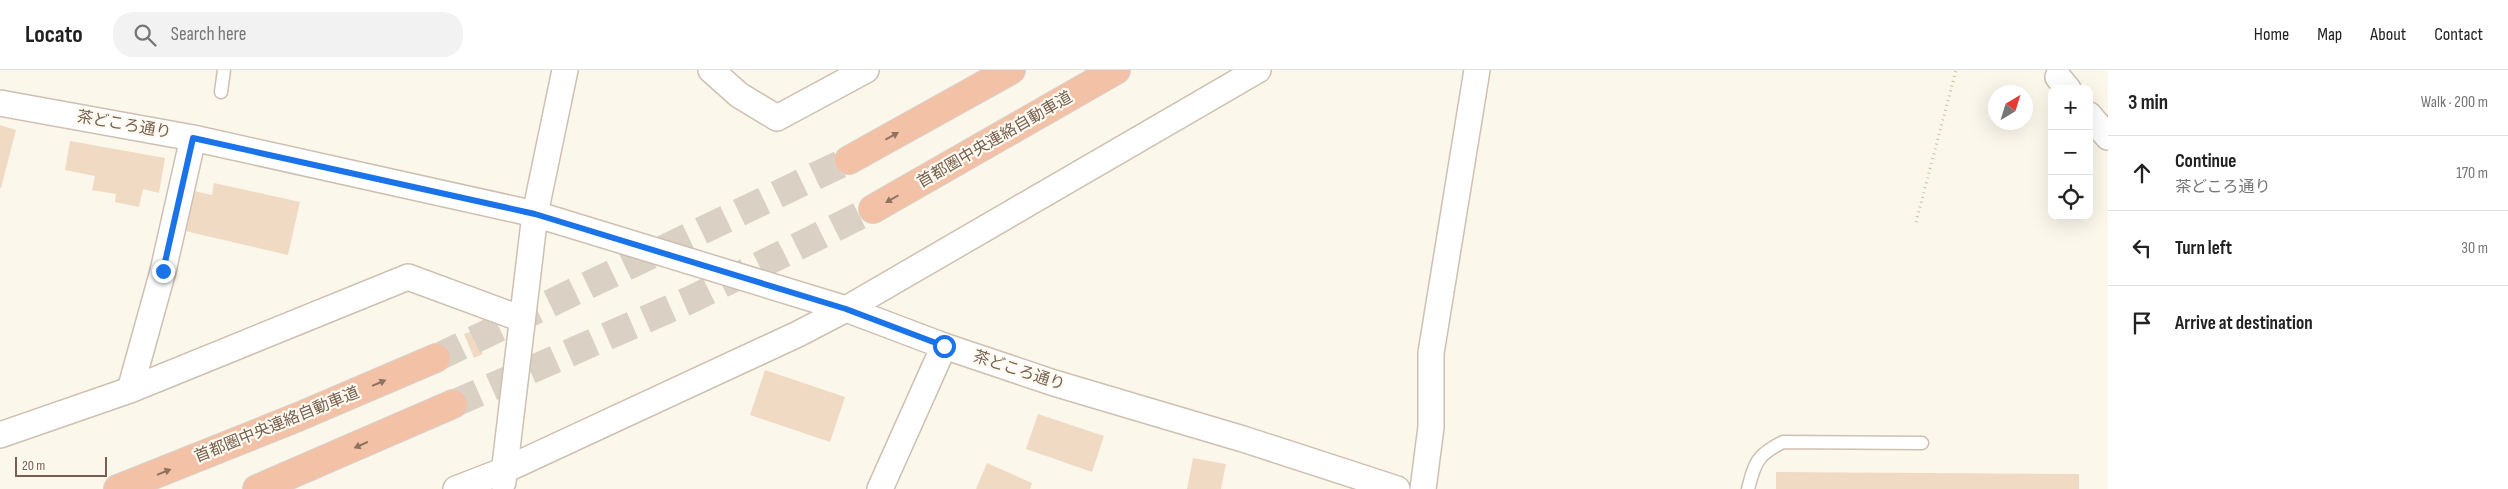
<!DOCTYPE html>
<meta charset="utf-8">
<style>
:root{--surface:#fff;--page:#f2f2f2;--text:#222;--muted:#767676;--line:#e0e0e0}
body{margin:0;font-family:"Sofia Sans Condensed","Noto Sans JP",sans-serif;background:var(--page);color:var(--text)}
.controls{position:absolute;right:15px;top:15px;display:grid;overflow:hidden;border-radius:10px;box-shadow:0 5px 20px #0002}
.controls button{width:45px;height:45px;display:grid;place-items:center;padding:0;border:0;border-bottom:1px solid var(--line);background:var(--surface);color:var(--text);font:25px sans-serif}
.compass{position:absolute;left:1988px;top:15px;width:45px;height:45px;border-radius:50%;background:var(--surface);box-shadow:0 5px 20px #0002;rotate:38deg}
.scale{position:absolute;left:15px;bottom:12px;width:92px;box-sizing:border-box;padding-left:5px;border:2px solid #76604f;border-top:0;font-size:14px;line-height:18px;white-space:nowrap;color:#76604f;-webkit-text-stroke:4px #fefaf1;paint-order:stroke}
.stop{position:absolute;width:15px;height:15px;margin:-11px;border:4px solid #1a73e8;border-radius:50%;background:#fff}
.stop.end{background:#1a73e8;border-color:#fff;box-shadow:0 1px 5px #0008}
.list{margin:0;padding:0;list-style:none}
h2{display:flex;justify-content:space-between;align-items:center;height:65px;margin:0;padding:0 20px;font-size:21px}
h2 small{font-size:16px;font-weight:400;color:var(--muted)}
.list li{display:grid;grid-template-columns:32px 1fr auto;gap:15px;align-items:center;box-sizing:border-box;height:75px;padding:0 20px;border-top:1px solid var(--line)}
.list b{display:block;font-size:19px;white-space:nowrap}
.list p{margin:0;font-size:16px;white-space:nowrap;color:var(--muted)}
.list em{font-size:16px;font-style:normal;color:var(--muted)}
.icon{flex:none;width:28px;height:28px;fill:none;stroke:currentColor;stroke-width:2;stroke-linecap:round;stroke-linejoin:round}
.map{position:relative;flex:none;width:2108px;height:419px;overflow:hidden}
header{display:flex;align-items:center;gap:30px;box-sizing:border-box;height:70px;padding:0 25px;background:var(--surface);border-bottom:1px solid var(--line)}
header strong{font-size:24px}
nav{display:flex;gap:28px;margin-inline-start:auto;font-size:18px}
.search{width:350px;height:45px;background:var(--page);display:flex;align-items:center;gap:12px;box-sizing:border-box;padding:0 18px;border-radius:20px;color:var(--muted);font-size:19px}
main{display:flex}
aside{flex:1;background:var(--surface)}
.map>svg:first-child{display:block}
.building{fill:#f0dac4}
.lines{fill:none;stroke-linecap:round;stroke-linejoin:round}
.highway-tunnel{stroke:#dad1c4;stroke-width:28;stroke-dasharray:28 14;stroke-linecap:butt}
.lane-casing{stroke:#cec0b1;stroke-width:15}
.street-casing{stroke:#cec0b1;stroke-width:28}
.highway-casing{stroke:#d9d2ce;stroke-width:30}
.path{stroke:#d5bda6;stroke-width:3;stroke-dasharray:1 4;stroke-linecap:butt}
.lane{stroke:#fff;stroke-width:12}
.street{stroke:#fff;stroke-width:25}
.highway{stroke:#f2c1a6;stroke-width:28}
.oneway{fill:#8f7360}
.route{stroke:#1a73e8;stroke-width:6}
.labels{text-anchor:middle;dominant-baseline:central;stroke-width:4.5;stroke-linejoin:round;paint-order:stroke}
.street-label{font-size:16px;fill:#76604f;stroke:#fefaf1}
</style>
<header>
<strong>Locato</strong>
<div class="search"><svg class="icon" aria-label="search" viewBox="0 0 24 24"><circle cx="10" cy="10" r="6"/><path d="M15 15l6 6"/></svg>Search here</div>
<nav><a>Home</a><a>Map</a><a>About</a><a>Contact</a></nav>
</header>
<main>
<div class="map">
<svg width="2108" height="419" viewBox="0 0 2108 419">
<rect width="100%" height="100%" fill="#fcf7eb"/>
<path class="building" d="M0,55L16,60L1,118H0Z
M70,71L165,88L159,123L143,119L139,137L115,132L116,124L92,120L95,106L65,100Z
M214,113L300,132L288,185L181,160L190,120L212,125Z
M472,261L483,284L474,288L464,264Z
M765,300L845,327L830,372L750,345Z
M1038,344L1104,366L1092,402L1026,379Z
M1193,388L1226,394L1221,419H1187Z
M987,393L1032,413L1030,419H976Z
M1776,402L2079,404V419H1776Z"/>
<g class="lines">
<path class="highway-tunnel" d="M436,288L849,90
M453,334L692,229L873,139"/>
<defs>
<path id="lane" d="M221,22L224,0
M1748,419C1755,392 1757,385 1783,372L1922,373"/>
<path id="street" d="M711,0L739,25L777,48L866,0
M2058,7L2068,19
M0,33L193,68L535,144L846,239L944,276L1054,313L1243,369L1397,419
M2089,45L2108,67
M130,320L163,201L193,68
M0,365L130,320L408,207L522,249
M503,412L535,144L565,0
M456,419L505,400L798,264L846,239L1258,0
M880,419L944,276
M1423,419L1431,357V283L1477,0"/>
<path id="highway" d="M849,90L1011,0
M873,139L1116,0
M118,419L298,347L436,288
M257,419L453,334"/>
</defs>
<use href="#lane" class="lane-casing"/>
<use href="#street" class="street-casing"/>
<use href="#highway" class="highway-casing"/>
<path class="path" d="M1916,152L1956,0"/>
<use href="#lane" class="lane"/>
<use href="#street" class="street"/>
<use href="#highway" class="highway"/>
</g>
<defs><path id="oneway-solid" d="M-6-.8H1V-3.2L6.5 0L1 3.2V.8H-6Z" transform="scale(1.25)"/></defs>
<g class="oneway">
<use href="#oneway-solid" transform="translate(892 66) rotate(-29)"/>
<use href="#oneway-solid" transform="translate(892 129) rotate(150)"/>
<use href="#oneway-solid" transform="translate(379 313) rotate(-23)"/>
<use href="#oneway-solid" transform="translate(361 375) rotate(156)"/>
<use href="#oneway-solid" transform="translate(164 402) rotate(-22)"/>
</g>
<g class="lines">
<path class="route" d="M163,201L193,68L535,144L846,239L944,276"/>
</g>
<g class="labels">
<g class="street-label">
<text transform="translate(124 55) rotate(10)">茶どころ通り</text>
<text transform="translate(995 70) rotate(-30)">首都圏中央連絡自動車道</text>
<text transform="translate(1019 301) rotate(18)">茶どころ通り</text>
<text transform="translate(277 355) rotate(-22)">首都圏中央連絡自動車道</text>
</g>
</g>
</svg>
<div class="controls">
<button>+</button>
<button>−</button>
<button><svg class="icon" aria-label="locate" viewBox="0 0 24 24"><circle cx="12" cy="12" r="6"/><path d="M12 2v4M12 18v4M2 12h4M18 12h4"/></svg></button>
</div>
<svg class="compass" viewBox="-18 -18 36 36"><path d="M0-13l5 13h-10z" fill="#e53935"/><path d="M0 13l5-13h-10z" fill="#767676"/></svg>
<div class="scale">20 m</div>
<div class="stop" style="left:944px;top:276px"></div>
<div class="stop end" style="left:163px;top:201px"></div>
</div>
<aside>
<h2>3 min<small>Walk · 200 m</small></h2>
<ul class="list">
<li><svg class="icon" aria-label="ahead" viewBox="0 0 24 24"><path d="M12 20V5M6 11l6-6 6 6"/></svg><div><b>Continue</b><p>茶どころ通り</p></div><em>170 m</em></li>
<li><svg class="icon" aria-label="left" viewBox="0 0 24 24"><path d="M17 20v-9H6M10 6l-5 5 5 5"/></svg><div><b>Turn left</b></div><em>30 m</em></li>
<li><svg class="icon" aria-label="arrive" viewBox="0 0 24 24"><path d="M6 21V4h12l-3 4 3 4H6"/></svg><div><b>Arrive at destination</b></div></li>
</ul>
</aside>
</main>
